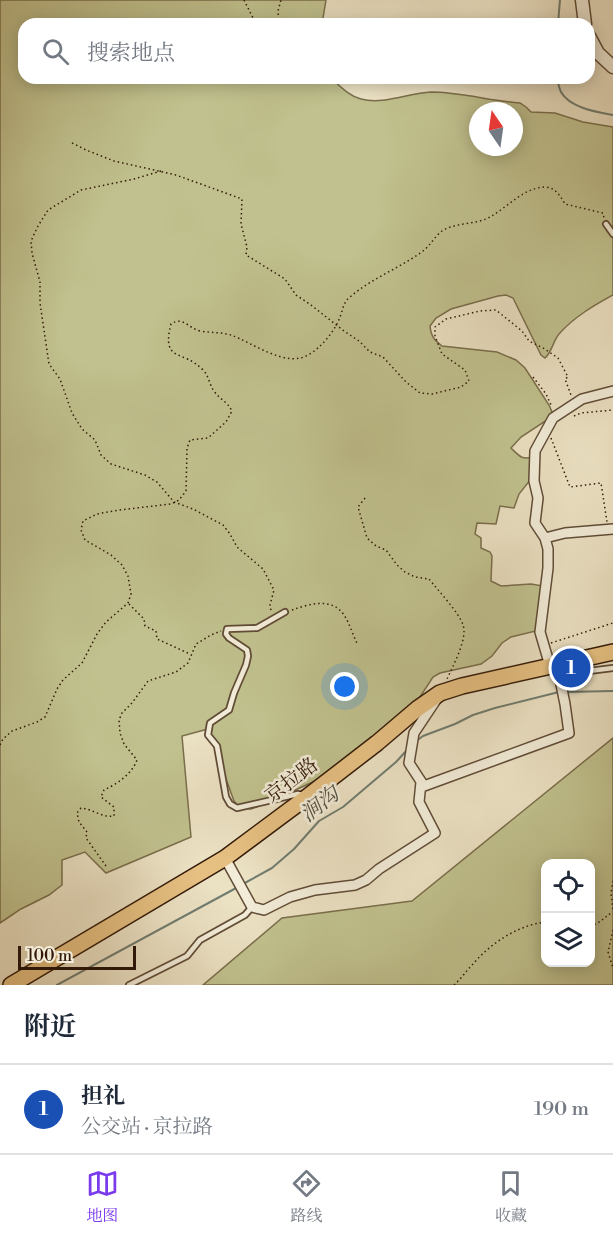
<!DOCTYPE html>
<html lang="zh">
<meta charset="utf-8">
<style>
:root{--surface:#fff;--page:#f6f6f7;--text:#1f2937;--muted:#747a83;--line:#e0e1e3;--accent:#7c3aed}
body{margin:0;font-family:"Libre Bodoni","Noto Serif SC",serif;background:var(--page);color:var(--text)}
.controls{position:absolute;right:18px;bottom:18px;display:grid;overflow:hidden;border-radius:12px;box-shadow:0 3px 15px #0003}
.controls button{width:54px;height:54px;display:grid;place-items:center;padding:0;border:0;border-bottom:2px solid var(--line);background:var(--surface);color:var(--text);font:30px sans-serif}
.compass{position:absolute;left:469px;top:102px;width:54px;height:54px;border-radius:50%;background:var(--surface);box-shadow:0 3px 15px #0003;rotate:347deg}
.scale{position:absolute;left:18px;bottom:15px;width:118px;box-sizing:border-box;padding-left:6px;border:3px solid #331a08;border-top:0;font-size:16px;line-height:21px;white-space:nowrap;color:#331a08;-webkit-text-stroke:4px #f2ecd8;paint-order:stroke}
.you{position:absolute;left:345px;top:687px;width:21px;height:21px;margin:-15px;border:4px solid #fff;border-radius:50%;background:#1a73e8;box-shadow:0 0 0 9px #1a73e833}
.badge{display:grid;place-items:center;width:39px;height:39px;border-radius:50%;background:var(--accent);color:#fff;font-size:20px;font-weight:700}
.pin{position:absolute;translate:-50% -50%;border:3px solid #fff;box-shadow:0 2px 6px #0006}
.list{margin:0;padding:0;list-style:none}
h2{display:flex;justify-content:space-between;align-items:center;height:78px;margin:0;padding:0 24px;font-size:26px}
h2 small{font-size:20px;font-weight:400;color:var(--muted)}
.list li{display:grid;grid-template-columns:39px 1fr auto;gap:18px;align-items:center;box-sizing:border-box;height:90px;padding:0 24px;border-top:2px solid var(--line)}
.list b{display:block;font-size:22px;white-space:nowrap}
.list p{margin:0;font-size:20px;white-space:nowrap;color:var(--muted)}
.list em{font-size:20px;font-style:normal;color:var(--muted)}
.icon{flex:none;width:33px;height:33px;fill:none;stroke:currentColor;stroke-width:2;stroke-linecap:round;stroke-linejoin:round}
.map{position:relative;flex:none;width:613px;height:985px;overflow:hidden}
.search{position:absolute;background:var(--surface);box-shadow:0 3px 15px #0003;left:18px;right:18px;top:18px;height:66px;display:flex;align-items:center;gap:15px;box-sizing:border-box;padding:0 21px;border-radius:18px;color:var(--muted);font-size:22px}
.sheet{height:168px;background:var(--surface)}
nav{display:flex;justify-content:space-around;align-items:center;box-sizing:border-box;height:84px;border-top:2px solid var(--line);background:var(--surface);font-size:16px;color:var(--muted)}
nav a{display:grid;justify-items:center;gap:3px}
nav .on{color:var(--accent)}
.map>svg:first-child{display:block}
.green{fill:#c0c18e;stroke:#7a6e4b;stroke-width:1.5;fill-rule:evenodd}
.lines{fill:none;stroke-linecap:round;stroke-linejoin:round}
.stream{stroke:#707c6f;stroke-width:2}
.service-casing{stroke:#614c37;stroke-width:8}
.minor-casing{stroke:#614c37;stroke-width:12}
.tertiary-casing{stroke:#614c37;stroke-width:15}
.trunk-casing{stroke:#331a08;stroke-width:18}
.path{stroke:#331a08;stroke-width:1.5;stroke-dasharray:1.5 3;stroke-linecap:butt}
.service{stroke:#f2ecd8;stroke-width:4.5}
.minor{stroke:#f2ecd8;stroke-width:9}
.tertiary{stroke:#f2ecd8;stroke-width:12}
.trunk{stroke:#e6c082;stroke-width:15}
.labels{text-anchor:middle;dominant-baseline:central;stroke-width:5;stroke-linejoin:round;paint-order:stroke}
.street-label{font-size:20px;fill:#331a08;stroke:#f2ecd8}
.water-label{font-size:21px;font-style:italic;fill:#565344;stroke:#f2ecd8}
</style>
<div class="map">
<svg width="613" height="985" viewBox="0 0 613 985">
<rect width="100%" height="100%" fill="#ebe1c3"/>
<filter id="stains"><feTurbulence type="fractalNoise" baseFrequency=".00333" numOctaves="4"/><feColorMatrix values="0 0 0 0 .2 0 0 0 0 .09 0 0 0 0 .02 0 0 0 .5 -.17"/></filter>
<radialGradient id="worn" r=".72"><stop offset=".6" stop-color="#630" stop-opacity="0"/><stop offset="1" stop-color="#630" stop-opacity=".3"/></radialGradient>
<path class="green" d="M0,0H326L322,24H24V78H331C340,86 349,96 361,99C384,105 408,93 431,92C461,92 490,101 520,103L526,107L531,112L555,113L583,122L613,127V295C593,306 574,317 559,334C553,341 552,352 545,358L541,355L513,298L506,295L498,296L451,309L436,318L430,326C431,336 434,340 442,346L497,352L516,360L525,368L549,405L552,412L550,418L521,437L511,448C522,459 521,459 537,457L531,479L519,494L514,508L500,506L496,524L477,523L475,534L481,538V548L490,552L492,556L491,581L501,586L531,584L543,586L536,631L511,637L502,643L492,656L481,664L440,673L433,677L416,703L401,718L315,781L267,803L251,809L240,808L234,801L208,729L182,736L191,837L106,873L85,852L62,860V885L49,895L21,909L0,923ZM478,111H514V147H478Z
M613,738V985H203L282,918L412,901ZM546,864H590V962H546Z"/>
<g class="lines">
<path class="stream" d="M558,24L560,0
M557,78C558,82 559,88 561,92C570,108 597,112 613,115
M565,692L613,691
M415,742L423,736L455,724L473,715L495,708L559,692
M243,884L272,868L294,849L319,821L343,807L396,762L407,750
M57,985L238,887"/>
<defs>
<path id="service" d="M606,224L613,234
M285,612L257,628L227,629L226,634L229,638L247,650L248,656L246,665L234,693L229,710L210,723L208,735L217,746L226,797L230,804L237,808L298,794L302,795
M561,681L589,671L613,668
M129,985L187,956L200,940L245,915L252,907"/>
<path id="minor" d="M545,538L565,533L613,529
M550,666L540,632L548,568V549L545,538L535,523L538,498L534,481L535,451L553,418L582,399L613,391
M436,700L414,733L409,763L424,786L569,733L565,704L557,665
M225,858L252,907L264,910L290,897L315,890L355,885L366,880L379,869L435,833L419,802L421,782"/>
<path id="tertiary" d="M582,0L585,24
M589,36L598,53L613,67"/>
<path id="trunk" d="M11,985L225,858L307,797L377,743L417,709L440,693L462,686L613,652"/>
</defs>
<use href="#service" class="service-casing"/>
<use href="#minor" class="minor-casing"/>
<use href="#tertiary" class="tertiary-casing"/>
<use href="#trunk" class="trunk-casing"/>
<path class="path" d="M244,0L256,24
M279,24L278,11L281,0
M72,143L86,150L114,161L176,175L242,199L241,224L247,247L246,255L285,279L296,295L311,305L344,331L359,341L370,352L383,357L406,382L420,393L432,394L461,387L469,381L465,370L442,354L435,336V327L446,319L480,311L496,310L522,331L529,341L543,348L558,358L568,377L565,379L571,395
M161,171L134,179L81,190L48,210L38,226L31,241L32,253L40,282V303L49,364L60,379L72,413L82,429L95,440L101,455L111,464L145,475L157,482L174,502L193,509L223,525L230,534L237,547L263,569L274,590L270,605L271,611
M533,377L546,394L552,407
M574,416L581,413L613,410
M551,438L570,487L601,483L607,522
M365,498L358,507L367,538L376,546L386,550L397,565L405,572L415,577L429,579C437,589 460,614 463,625C468,638 453,666 447,679
M129,604L144,619L145,626L156,631L157,639L190,654
M292,610C309,604 332,597 344,615C350,624 353,636 358,645
M551,643L613,623
M0,745L3,739L12,731L37,722L45,717L57,689L63,680L82,663L97,634L106,622L128,603L131,594L128,576L122,565L111,555L85,540L81,530L83,521L97,514L119,510L171,504L179,500L186,491L187,448L190,440L208,438L226,422L232,411C227,401 219,399 214,391C209,384 209,376 203,370C183,349 161,363 171,324C183,316 188,328 200,331C211,333 221,332 231,335C253,343 286,368 308,355C321,348 335,331 340,317C343,310 343,302 350,297C372,278 400,268 423,251C430,246 435,236 442,231C456,222 476,225 490,217C508,207 524,187 546,187C556,188 560,196 565,204L603,213L604,218
M106,866L86,838L87,832L79,822L77,813L81,808C93,809 102,818 114,816V807L101,797L104,790C117,784 132,774 137,760L124,744L120,733L119,720L122,713L132,703L148,681L176,672L188,663L196,644L211,635L221,631
M613,881L611,893L613,911
M590,926C601,923 604,917 613,912
M613,930L608,952L613,968
M454,985C461,979 466,971 473,964C491,943 518,925 546,922"/>
<use href="#service" class="service"/>
<use href="#minor" class="minor"/>
<use href="#tertiary" class="tertiary"/>
<use href="#trunk" class="trunk"/>
</g>
<g class="labels">
<g class="street-label">
<text transform="translate(292 781) rotate(-37)">京拉路</text>
</g>
<g class="water-label">
<text transform="translate(320 805) rotate(-38)">涧沟</text>
</g>
</g>
<rect width="100%" height="100%" filter="url(#stains)"/>
<rect width="100%" height="100%" fill="url(#worn)"/>
</svg>
<div class="controls">
<button><svg class="icon" aria-label="locate" viewBox="0 0 24 24"><circle cx="12" cy="12" r="6"/><path d="M12 2v4M12 18v4M2 12h4M18 12h4"/></svg></button>
<button><svg class="icon" aria-label="layers" viewBox="0 0 24 24"><path d="M12 4l9 5-9 5-9-5zM3 14l9 5 9-5"/></svg></button>
</div>
<svg class="compass" viewBox="-18 -18 36 36"><path d="M0-13l5 13h-10z" fill="#e53935"/><path d="M0 13l5-13h-10z" fill="#747a83"/></svg>
<div class="scale">100 m</div>
<div class="you"></div>
<div class="pin badge" style="left:571px;top:668px;background:#1a4fb4">1</div>
<div class="search"><svg class="icon" aria-label="search" viewBox="0 0 24 24"><circle cx="10" cy="10" r="6"/><path d="M15 15l6 6"/></svg>搜索地点</div>
</div>
<section class="sheet">
<h2>附近<small></small></h2>
<ul class="list">
<li><span class="badge" style="background:#1a4fb4">1</span><div><b>担礼</b><p>公交站 · 京拉路</p></div><em>190 m</em></li>
</ul>
</section>
<nav>
<a class="on"><svg class="icon" aria-label="map" viewBox="0 0 24 24"><path d="M3 6l6-2 6 2 6-2v14l-6 2-6-2-6 2zM9 4v14M15 6v14"/></svg>地图</a>
<a><svg class="icon" aria-label="directions" viewBox="0 0 24 24"><path d="M12 3l9 9-9 9-9-9zM9 14v-3h6M13 9l2 2-2 2"/></svg>路线</a>
<a><svg class="icon" aria-label="saved" viewBox="0 0 24 24"><path d="M7 4h10v16l-5-4-5 4z"/></svg>收藏</a>
</nav>
